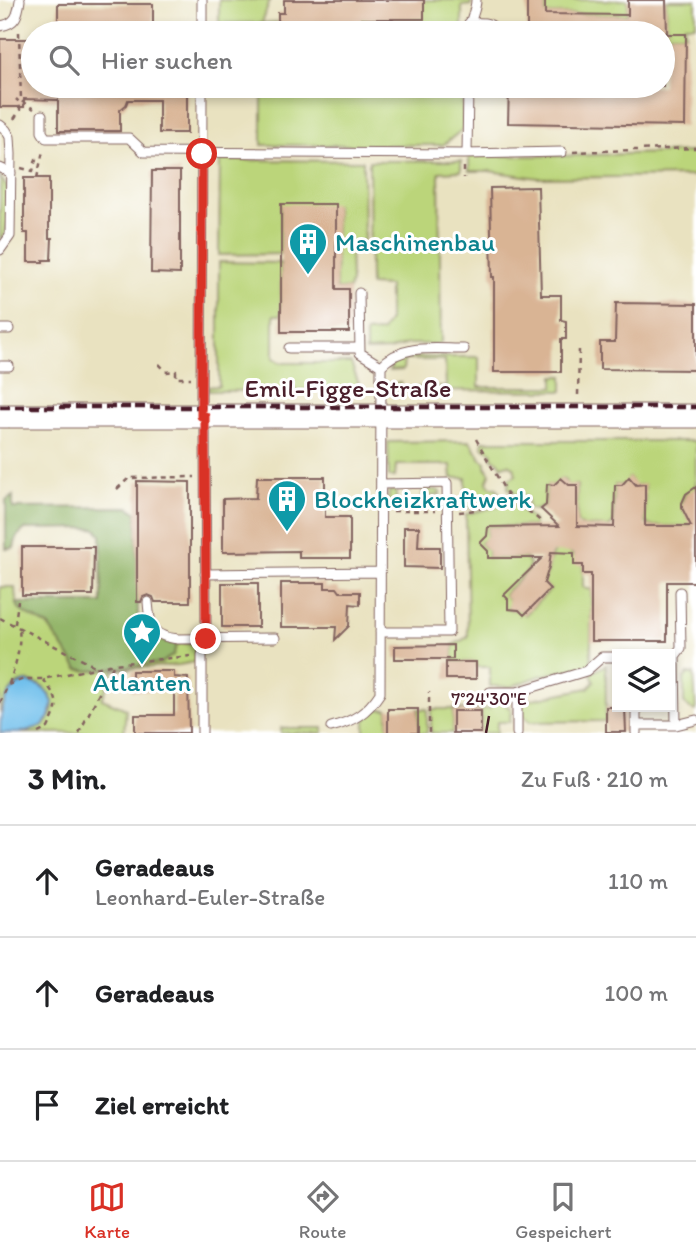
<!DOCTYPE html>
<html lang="de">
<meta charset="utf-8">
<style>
:root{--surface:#fff;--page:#f6f6f6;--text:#202124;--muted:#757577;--line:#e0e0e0;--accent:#d93025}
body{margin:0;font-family:Itim,sans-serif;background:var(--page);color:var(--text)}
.controls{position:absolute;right:21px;bottom:21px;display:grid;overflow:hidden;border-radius:0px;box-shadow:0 4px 10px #0003}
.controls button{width:63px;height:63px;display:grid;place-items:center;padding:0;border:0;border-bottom:2px solid var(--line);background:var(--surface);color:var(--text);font:35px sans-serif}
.stop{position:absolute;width:21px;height:21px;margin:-16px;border:5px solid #d93025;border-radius:50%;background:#fff}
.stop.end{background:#d93025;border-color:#fff;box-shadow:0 2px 7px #0008}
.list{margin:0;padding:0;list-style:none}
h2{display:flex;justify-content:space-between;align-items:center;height:91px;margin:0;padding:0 28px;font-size:30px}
h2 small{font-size:23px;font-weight:400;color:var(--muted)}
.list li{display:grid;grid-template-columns:46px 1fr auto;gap:21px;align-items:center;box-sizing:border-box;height:112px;padding:0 28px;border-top:2px solid var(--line)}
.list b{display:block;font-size:26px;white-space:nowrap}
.list p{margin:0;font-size:23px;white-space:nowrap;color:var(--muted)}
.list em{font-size:23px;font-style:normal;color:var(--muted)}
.icon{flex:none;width:38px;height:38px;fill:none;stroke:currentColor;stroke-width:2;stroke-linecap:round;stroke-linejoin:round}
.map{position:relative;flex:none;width:696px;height:733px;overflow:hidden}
.search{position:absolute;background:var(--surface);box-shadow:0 4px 10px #0003;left:21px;right:21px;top:21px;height:77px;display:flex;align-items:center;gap:18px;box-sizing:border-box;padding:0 24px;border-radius:38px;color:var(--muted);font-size:26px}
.sheet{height:427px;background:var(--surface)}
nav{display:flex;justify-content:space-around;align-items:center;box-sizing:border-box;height:98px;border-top:2px solid var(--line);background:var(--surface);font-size:19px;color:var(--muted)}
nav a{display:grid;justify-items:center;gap:4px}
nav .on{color:var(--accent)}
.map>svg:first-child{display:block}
.green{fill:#bbd57a;stroke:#827a52;stroke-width:2}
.forest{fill:#94b66a;stroke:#6f6a4a;stroke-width:2}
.water{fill:#71c0ec;stroke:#5e708c;stroke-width:2}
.building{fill:#d9b494}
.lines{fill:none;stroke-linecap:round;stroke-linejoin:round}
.service-casing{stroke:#82635f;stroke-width:11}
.tertiary-casing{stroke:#82635f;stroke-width:25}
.path{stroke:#82635f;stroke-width:2.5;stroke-dasharray:5 5;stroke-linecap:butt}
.service{stroke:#fff;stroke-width:9}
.tertiary{stroke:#fff;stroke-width:23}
.rail{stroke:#4a1f2b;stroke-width:4.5;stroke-dasharray:10 5;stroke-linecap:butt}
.route{stroke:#d93025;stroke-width:9}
.ticks{fill:none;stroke:#4a1f2b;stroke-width:2.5}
.labels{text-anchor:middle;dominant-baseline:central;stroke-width:6;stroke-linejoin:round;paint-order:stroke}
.culture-label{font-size:26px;fill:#0d838f;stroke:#fff;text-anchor:start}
.street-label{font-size:26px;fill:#4a1f2b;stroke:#fff}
.ticks-label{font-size:18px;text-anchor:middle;fill:#4a1f2b;stroke:#fff;stroke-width:6;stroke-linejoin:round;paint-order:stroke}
</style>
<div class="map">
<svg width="696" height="733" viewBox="0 0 696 733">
<rect width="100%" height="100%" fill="#fff"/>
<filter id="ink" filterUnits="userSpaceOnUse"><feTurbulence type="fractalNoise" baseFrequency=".0143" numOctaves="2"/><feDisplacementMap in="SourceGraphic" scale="14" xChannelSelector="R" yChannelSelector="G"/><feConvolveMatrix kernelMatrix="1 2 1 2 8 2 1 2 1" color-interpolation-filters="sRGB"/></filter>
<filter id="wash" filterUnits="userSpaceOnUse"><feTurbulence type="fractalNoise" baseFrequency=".00686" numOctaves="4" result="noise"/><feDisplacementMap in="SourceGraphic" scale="28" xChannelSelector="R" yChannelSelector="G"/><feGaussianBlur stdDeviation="1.57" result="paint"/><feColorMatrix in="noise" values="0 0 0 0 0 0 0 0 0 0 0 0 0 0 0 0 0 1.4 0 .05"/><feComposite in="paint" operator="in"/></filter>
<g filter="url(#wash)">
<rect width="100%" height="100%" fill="#e9e2c0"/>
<path class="green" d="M219,0H270L262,23L278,22V33H262L261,23H219Z
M424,0H471V5L462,6V33H357L360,19Z
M545,0H628V15L545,14Z
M666,0H696V25H685L686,34H667Z
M262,86L297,87L298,97H316V86H462L463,129L443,145H262Z
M696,152V176L538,178L489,171H469V156H562Z
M220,160L363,161L364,241L350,242L351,282L349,289H336V205H281V254L219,255Z
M369,161H461V171L439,172L441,342L438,344H408L390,350L366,351V333L382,332L389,320V286L370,285Z
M0,177L7,187V227L5,235L0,238Z
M219,262L281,263V315H274V358L282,363H351L361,390L208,391V387L219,386Z
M404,357H479V387H554V376H563V391L389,390V383H401L402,388L446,387L445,360H404L403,370L389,371L393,363Z
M470,441L476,452L479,454L480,458L486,462V467L490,474L487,481C488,486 491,488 497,488L499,492C492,503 479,507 466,508V478H452L451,465H396L395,477H389L388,442Z
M483,441H696V490L686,494C677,506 687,514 692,526H650L645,522V485H634L629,478L624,485H615L614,522L609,527L582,526L577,522V485H566V482L562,478L557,482V485H547L546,505L537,510L529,509L527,504L528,501L526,497L521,494L517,495L508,488L509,479L516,475L514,467L508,464L502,466L498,461L492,459V452C487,449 481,449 483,441Z
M423,490H437L440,492V495L428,496V508H388L389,491H396V502H422Z
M505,502L516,505L534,521V526L488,527L487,538L480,543L485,548H488V558H525L530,564L527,572L504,594L510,601L508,609L515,610L517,608L525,615L550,590L543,582C551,570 547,558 555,550H568L583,565V586L586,589H591V665L540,676L510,687L490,686V667H476V662H453V645L468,637L466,514L500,506Z
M0,587H15C16,624 30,608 49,627C59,637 69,657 78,669C109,674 143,662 173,655L177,644L193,643C198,650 198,655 194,662L179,665L114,670L102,699L126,709L124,733H19C27,729 39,729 45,723C68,701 34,668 13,688C6,695 4,704 0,712Z
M606,665V721L530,722L522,714L520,705L523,701L588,688L594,682L591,673Z
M688,674H694L696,711L690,709L684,703V678Z
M490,697L502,702L511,709L510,722H497V733H481V711H453V733H431V709H490Z
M375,709H388V733H365V720Z
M418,709H427V733H418Z
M281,728H323V733H281Z"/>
<path class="forest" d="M13,496V508L129,507L137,513L138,614C148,639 153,639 177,644L173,655L161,663L89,671L78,669L48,626L21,611L16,603H102L101,534L95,528L25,529L17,536L14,548L6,549V501Z"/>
<path class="water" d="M26,682C41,684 46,689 53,702L49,717L42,726L19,733H0C0,713 3,688 26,682Z"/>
<g id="blocks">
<path class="building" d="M284,0H424V19H361L358,33H278V13H284Z
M527,0H545V14L628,15V0H666L667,33H527Z
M58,4H153V33H58Z
M663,34H686L685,126L508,123L509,86H663Z
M0,39H33V86H187V133H159V100H128L126,105L120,110V131H58V100L24,99V107H0Z
M152,171H180V274L151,273Z
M24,178H49V238H52L51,260H43V262H28V233H24Z
M538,187L541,295H561V320L566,321V339H561V372H494V277H492L490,188Z
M281,204H336V289H349V332H281Z
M616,303L696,304V370L600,369V342H615Z
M257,477H325V517H350V558H299V551L223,552V499L256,498Z
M629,477L636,485L645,484V526H691L682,508V503L686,494L696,487V582H667V641H591V574H583V565H574V553L551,552L549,567L544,583L550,589L524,615L519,610L508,609V599L504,595L542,558H488V551L480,543L487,536L488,527L559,526L541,509L546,505L547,484L554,485L561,478L569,485H577V526L614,527L615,485H622Z
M137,481L190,482V602H155L153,597L148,595L143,597L141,602H137Z
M404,527H419L418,547H440V568L404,567Z
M22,547H94L93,595H22Z
M222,583H258V627H222Z
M281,583H325V588H337L340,592H360V605L350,604L349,626L335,640L336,627H281Z
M453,645V659H395V646Z
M446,662H476V679H446Z
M132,671H174V677L188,678L189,733H135V715H174V691H132Z
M606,707H625L626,732H606Z
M388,709H418V733H388Z
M453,711H481V733H453Z"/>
</g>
</g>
<g filter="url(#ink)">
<use href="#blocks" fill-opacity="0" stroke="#82635f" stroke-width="2"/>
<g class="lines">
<defs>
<path id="service" d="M469,23C481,23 492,20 497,33
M0,26C16,24 18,15 20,0
M202,33V0
M469,33C469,19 476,12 476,0
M42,115V132L46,138H129L144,152L464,154L562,152
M0,125L6,130L10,137L11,154L10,236L0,250
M467,154L468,86
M0,168L11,173
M0,329H9
M289,348H360
M0,366H9
M381,366C402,343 436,349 464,349
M201,416L202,86
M205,574L380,572
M148,602C150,627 151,636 178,639L275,638
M380,632H449L447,483L381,484
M670,656H675L676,725
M675,656L681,648L680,592
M490,692H517L586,671L602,657H617
M517,692V733
M636,707V725
M331,727C354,721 367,713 380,693L381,366L360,353L359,293
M202,733V655L206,639L205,417
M636,733V725H676L696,720"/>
<path id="tertiary" d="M0,416H696"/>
</defs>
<use href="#service" class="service-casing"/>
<use href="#tertiary" class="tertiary-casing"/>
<path class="path" d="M19,32L21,101L34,109
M14,119L20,110V103L16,99
M573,152L696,148
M464,167V178
M21,168L33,171L36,159L40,160
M37,178L43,151
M159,364L167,372L176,371V378H191
M578,395L579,349
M476,439L507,494L542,522
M117,489L129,478L195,477
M393,511H435
M459,512C481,510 490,507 507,494
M0,618L96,667
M15,624L18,601
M9,684C16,663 21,649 19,626
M0,703L8,685L24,679H43L114,664
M38,733L48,728C60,703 60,702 43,679
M79,733L114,664L190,656
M429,733V692"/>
<use href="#service" class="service"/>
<use href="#tertiary" class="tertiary"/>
<path class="rail" d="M0,407H696"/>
</g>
</g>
<g class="lines" filter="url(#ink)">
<path class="route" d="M202,154L201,416H205L206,639"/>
</g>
<path class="ticks" d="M486,733L489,716"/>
<defs>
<symbol id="building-pin" viewBox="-11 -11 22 30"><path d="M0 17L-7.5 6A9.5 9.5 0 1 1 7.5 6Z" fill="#0f9aa8" stroke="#fff"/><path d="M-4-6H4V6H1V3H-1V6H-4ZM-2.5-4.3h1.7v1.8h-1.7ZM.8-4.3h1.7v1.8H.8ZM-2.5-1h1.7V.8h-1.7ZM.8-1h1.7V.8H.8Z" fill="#fff"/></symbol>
<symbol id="sight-pin" viewBox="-11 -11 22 30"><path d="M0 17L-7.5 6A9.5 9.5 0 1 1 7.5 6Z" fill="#0f9aa8" stroke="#fff"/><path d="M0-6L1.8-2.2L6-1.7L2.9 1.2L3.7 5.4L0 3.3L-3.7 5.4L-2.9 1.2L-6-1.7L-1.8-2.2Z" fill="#fff"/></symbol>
</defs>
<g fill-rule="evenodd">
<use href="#building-pin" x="286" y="220" width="44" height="60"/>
<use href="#building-pin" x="265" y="477" width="44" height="60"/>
<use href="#sight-pin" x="120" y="610" width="44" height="60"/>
</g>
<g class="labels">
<g class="culture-label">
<text x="335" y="242">Maschinenbau</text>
<text x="314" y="499">Blockheizkraftwerk</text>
<text x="142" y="682" text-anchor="middle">Atlanten</text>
</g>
<g class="street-label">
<text x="348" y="388">Emil-Figge-Straße</text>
</g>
</g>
<g class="ticks-label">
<text x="489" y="705">7°24'30"E</text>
</g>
</svg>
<div class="controls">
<button><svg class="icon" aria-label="layers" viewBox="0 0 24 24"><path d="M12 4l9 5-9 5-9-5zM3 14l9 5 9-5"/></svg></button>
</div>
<div class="stop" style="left:202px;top:154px"></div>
<div class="stop end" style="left:206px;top:639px"></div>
<div class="search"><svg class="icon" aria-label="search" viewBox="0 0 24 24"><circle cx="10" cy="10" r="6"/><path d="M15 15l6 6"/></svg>Hier suchen</div>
</div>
<section class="sheet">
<h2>3 Min.<small>Zu Fuß · 210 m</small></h2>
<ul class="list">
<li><svg class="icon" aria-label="ahead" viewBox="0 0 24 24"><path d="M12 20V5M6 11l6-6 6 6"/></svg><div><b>Geradeaus</b><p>Leonhard-Euler-Straße</p></div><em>110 m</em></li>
<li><svg class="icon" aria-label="ahead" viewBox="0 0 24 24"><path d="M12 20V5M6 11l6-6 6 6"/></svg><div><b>Geradeaus</b></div><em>100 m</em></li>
<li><svg class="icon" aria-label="arrive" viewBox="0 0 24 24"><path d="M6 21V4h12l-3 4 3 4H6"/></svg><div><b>Ziel erreicht</b></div></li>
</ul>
</section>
<nav>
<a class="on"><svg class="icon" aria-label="map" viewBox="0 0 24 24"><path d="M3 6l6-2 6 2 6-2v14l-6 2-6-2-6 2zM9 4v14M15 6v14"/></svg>Karte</a>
<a><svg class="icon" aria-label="directions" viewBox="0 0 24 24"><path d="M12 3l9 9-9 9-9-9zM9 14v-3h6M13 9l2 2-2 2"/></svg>Route</a>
<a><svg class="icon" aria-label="saved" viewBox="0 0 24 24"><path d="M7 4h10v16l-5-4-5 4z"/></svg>Gespeichert</a>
</nav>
